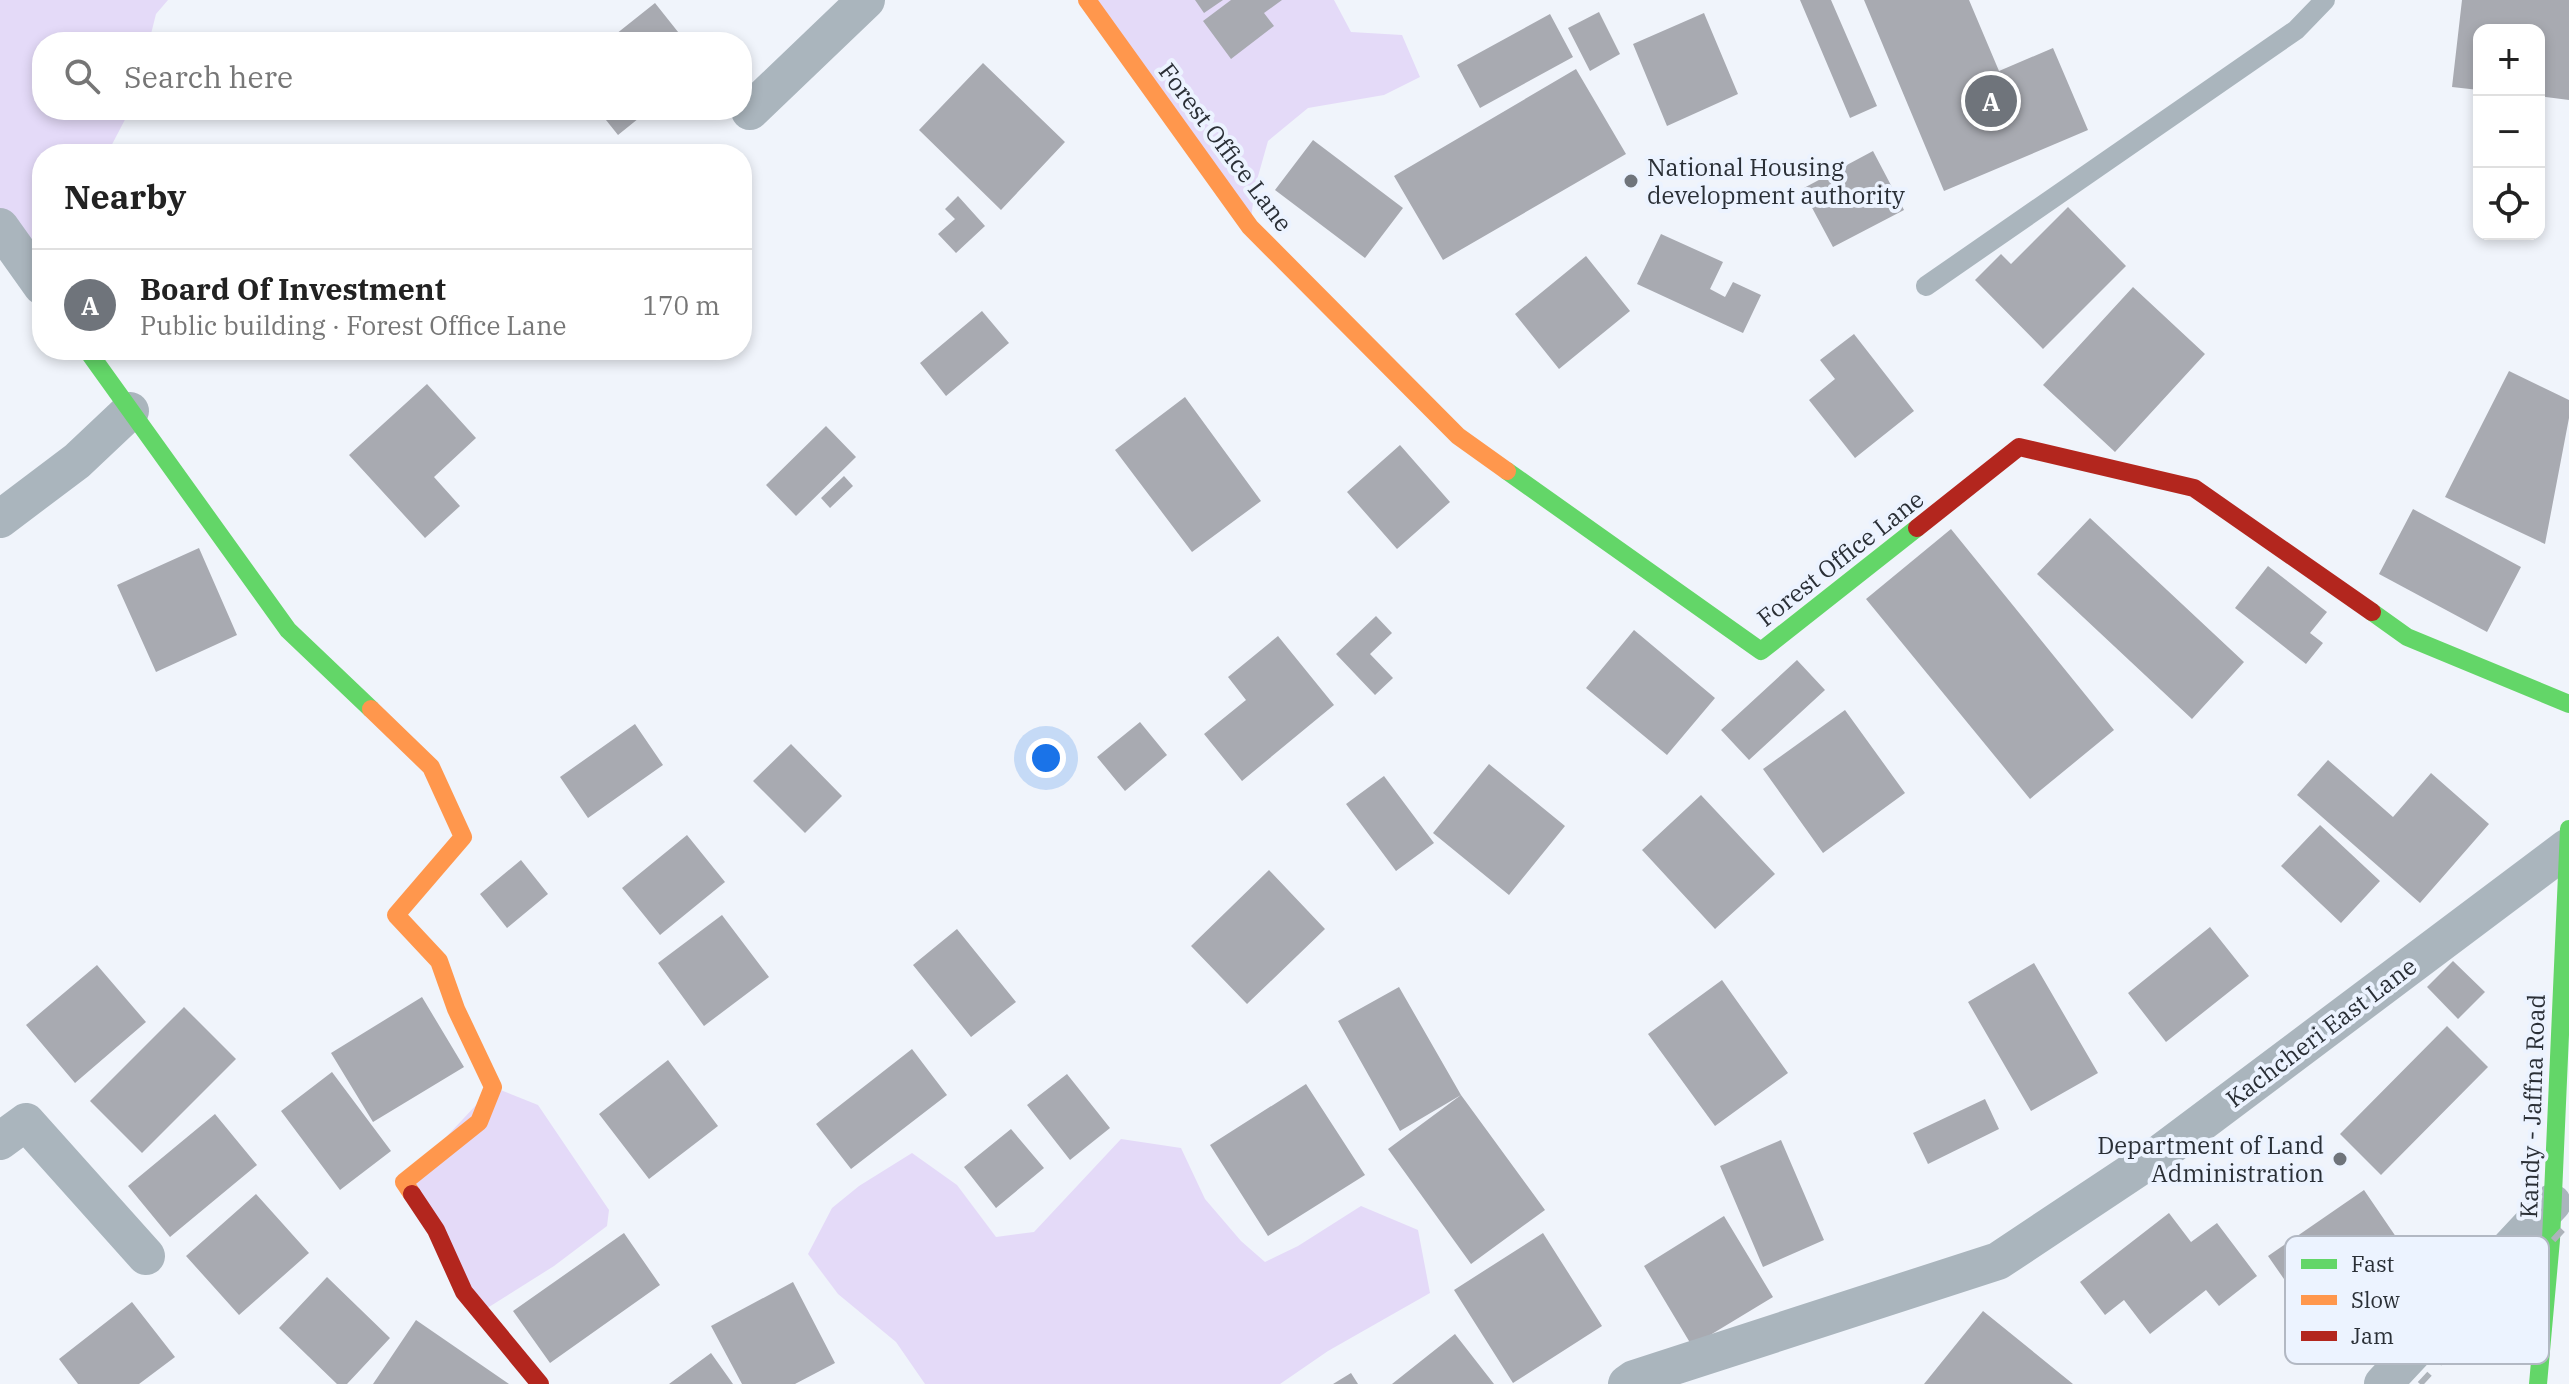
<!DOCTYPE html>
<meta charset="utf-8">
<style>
:root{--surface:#fff;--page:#f6f6f6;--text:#222;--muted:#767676;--line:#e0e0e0;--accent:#6f747b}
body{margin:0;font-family:"IBM Plex Serif",serif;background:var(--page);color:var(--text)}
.controls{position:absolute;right:24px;top:24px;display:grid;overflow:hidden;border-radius:16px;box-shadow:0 4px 12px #0003}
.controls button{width:72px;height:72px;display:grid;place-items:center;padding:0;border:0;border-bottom:2px solid var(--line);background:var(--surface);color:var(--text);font:40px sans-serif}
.you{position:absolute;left:1046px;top:758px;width:28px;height:28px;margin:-20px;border:6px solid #fff;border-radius:50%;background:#1a73e8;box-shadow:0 0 0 12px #1a73e833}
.badge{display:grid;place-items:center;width:52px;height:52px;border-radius:50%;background:var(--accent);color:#fff;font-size:26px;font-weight:700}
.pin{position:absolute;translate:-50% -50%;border:4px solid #fff;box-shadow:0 2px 8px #0006}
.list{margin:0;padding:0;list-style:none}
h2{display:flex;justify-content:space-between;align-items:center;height:104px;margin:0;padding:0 32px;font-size:34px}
h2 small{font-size:26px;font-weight:400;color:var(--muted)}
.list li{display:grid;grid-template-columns:52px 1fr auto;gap:24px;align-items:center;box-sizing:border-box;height:112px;padding:0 32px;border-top:2px solid var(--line)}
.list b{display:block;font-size:30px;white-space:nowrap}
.list p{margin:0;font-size:26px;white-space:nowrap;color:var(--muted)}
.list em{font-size:26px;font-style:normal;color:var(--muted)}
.icon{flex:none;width:44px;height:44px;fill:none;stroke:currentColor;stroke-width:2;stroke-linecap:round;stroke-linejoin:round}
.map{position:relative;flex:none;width:2569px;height:1384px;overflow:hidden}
.search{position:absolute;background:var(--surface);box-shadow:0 4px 12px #0003;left:32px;top:32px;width:720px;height:88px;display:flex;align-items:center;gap:20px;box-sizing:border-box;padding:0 28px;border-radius:32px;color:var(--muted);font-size:30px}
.panel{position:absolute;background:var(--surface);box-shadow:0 4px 12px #0003;left:32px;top:144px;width:720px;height:216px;border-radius:32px}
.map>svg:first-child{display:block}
.green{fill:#e4daf8}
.building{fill:#a8aab1}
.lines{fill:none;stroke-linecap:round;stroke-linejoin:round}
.lane{stroke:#aab5bd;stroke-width:20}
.street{stroke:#aab5bd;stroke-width:38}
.fast{stroke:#63d668;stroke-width:18}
.slow{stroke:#ff974d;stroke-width:18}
.jam{stroke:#b3261e;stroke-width:18}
.rail{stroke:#adb3ba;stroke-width:6;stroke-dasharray:14 14;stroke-linecap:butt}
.poi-dot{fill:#6f747b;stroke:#ecf3ff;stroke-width:3}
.labels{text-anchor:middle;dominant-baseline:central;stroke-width:8;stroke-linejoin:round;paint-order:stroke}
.street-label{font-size:24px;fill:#2a2f36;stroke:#ecf3ff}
.poi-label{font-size:24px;fill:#2a2f36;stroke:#ecf3ff;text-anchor:start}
.key{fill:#ecf3ff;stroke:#b2b8c3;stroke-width:2}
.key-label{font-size:22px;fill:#2a2f36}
</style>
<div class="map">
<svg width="2569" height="1384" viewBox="0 0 2569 1384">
<rect width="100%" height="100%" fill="#f0f4fb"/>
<path class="green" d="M0,0H168L156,14L149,42H42V110H130L107,154H42V265L0,227Z
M1087,0H1334L1351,32L1402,35L1420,77L1384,95L1308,108L1268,141L1255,187L1250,227Z
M493,1087L538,1105L609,1210L607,1226L554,1266L481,1312L404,1182Z
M1121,1139L1181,1148L1205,1199L1241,1241L1265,1262L1298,1246L1361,1206L1418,1230L1430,1293L1328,1351L1280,1384H925L896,1342L838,1294L808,1254L832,1208L859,1186L912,1153L957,1185L996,1237L1034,1232Z"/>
<path class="building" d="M1195,0H1223L1204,13Z
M1231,0H1282L1264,13L1274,26L1231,59L1203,21Z
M1800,0H1831L1877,106L1850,118Z
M1864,0H1969L1999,71L2053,48L2088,130L1944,191Z
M2462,0H2569V100L2539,96V30H2479V90L2452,87Z
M655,3L686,42H606Z
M1599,12L1620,54L1590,71L1568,28Z
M1704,13L1738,94L1667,126L1633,44Z
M1550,14L1573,57L1480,108L1457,65Z
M983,63L1065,142L1001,210L919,130Z
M1576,69L1626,154L1443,260L1394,176Z
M598,110H649L618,135Z
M1313,140L1403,208L1365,258L1275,190Z
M1873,151L1904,210L1833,247L1802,189Z
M958,196L985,226L956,253L938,234L955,219L945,209Z
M2068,207L2126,266L2043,349L1975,280L2001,254L2011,264Z
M1661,234L1723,262L1710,289L1725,297L1733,282L1761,295L1743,333L1637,284Z
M1586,256L1630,311L1559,369L1515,314Z
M2133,287L2205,354L2115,452L2043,385Z
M982,311L1009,343L946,396L920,363Z
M1854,334L1914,411L1855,458L1809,400L1835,379L1820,360Z
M2509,371L2569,400V418L2545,544L2445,497Z
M427,384L476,438L434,477L460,506L425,538L349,455Z
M1185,397L1261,501L1192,552L1115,450Z
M826,426L856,457L796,516L766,485Z
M1400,445L1450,502L1397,549L1347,492Z
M844,476L853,486L830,508L821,498Z
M2413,509L2521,567L2487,632L2379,574Z
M2090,518L2244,662L2192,719L2037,574Z
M1951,529L2114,730L2030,799L1866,599Z
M199,548L237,635L156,672L117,585Z
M2268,566L2327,612L2310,633L2323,643L2306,664L2235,608Z
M1376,616L1392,633L1370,654L1393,678L1375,695L1336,654Z
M1634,630L1715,698L1667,755L1586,688Z
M1278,636L1334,705L1242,781L1204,734L1246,700L1228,677Z
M1797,660L1825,690L1749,760L1721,730Z
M1845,710L1905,793L1823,853L1763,769Z
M1140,722L1167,755L1125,791L1097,757Z
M635,724L663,765L588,818L560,777Z
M791,744L842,796L805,833L753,781Z
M2328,760L2393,817L2431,773L2489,824L2420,903L2297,795Z
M1489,764L1565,826L1509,895L1433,833Z
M1384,776L1434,843L1396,871L1346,804Z
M1701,795L1775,874L1715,929L1642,850Z
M2320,825L2380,881L2341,923L2281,866Z
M687,835L725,882L660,935L622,888Z
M521,860L548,894L507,928L480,894Z
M1269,870L1325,929L1247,1004L1191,946Z
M722,915L769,977L704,1026L658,963Z
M2210,927L2249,976L2166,1042L2128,993Z
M957,929L1016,1002L971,1037L913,965Z
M2453,961L2485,992L2458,1019L2427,987Z
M2034,963L2098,1073L2031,1111L1968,1002Z
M97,965L146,1022L75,1083L26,1025Z
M1722,980L1788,1073L1715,1126L1648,1034Z
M1399,987L1461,1095L1400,1131L1338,1021Z
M422,997L464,1067L373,1122L331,1053Z
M184,1007L236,1059L142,1153L90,1101Z
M2447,1026L2488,1067L2381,1175L2340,1134Z
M912,1049L947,1095L851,1169L816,1124Z
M668,1060L718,1126L649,1179L599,1114Z
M332,1072L391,1151L340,1190L281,1111Z
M1067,1074L1110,1128L1070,1160L1027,1105Z
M1306,1084L1365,1175L1268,1236L1210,1145Z
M1461,1095L1545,1210L1471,1264L1388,1149Z
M1985,1099L1999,1129L1928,1164L1913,1133Z
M215,1114L257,1165L170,1237L128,1186Z
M1011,1129L1044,1168L996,1208L964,1167Z
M1781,1140L1824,1240L1763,1267L1720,1166Z
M2364,1190L2433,1291L2338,1357L2268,1256Z
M256,1194L309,1253L239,1315L186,1256Z
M2169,1213L2191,1242L2217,1223L2257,1276L2219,1306L2206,1290L2150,1334L2124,1300L2105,1315L2080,1282Z
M1724,1216L1773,1297L1692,1346L1644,1266Z
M624,1233L660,1285L550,1363L513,1311Z
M1543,1233L1602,1326L1513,1383L1454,1290Z
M327,1277L390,1338L347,1384H337L279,1328Z
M793,1282L835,1363L795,1384H742L711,1326Z
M132,1302L175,1357L139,1384H78L59,1359Z
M1983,1311L2073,1384H1924Z
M416,1320L509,1384H373Z
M1455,1334L1494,1384H1392Z
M711,1353L733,1384H669Z
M1351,1373L1358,1384H1333Z"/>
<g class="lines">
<path class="lane" d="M1926,286L2296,30L2325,0"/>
<path class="street" d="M750,111L866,0
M0,227L42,286
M0,519L77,461L130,411
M0,1141L26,1122L146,1256
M1627,1384L1634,1379L1998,1261L2162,1152L2567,848
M2383,1384L2552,1203"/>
<path class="fast" d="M87,350L288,630L371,709
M1507,471L1761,651L1917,528
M2372,612L2407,637L2569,704
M2538,1384L2551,1240L2569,829"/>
<path class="slow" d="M1087,0L1250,227L1458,436L1507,471
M371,709L431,767L463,837L396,915L439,961L456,1009L493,1087L479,1122L404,1182L412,1194"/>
<path class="jam" d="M1917,528L2019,447L2194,488L2372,612
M412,1194L436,1230L464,1292L540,1384"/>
<path class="rail" d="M2420,1384L2569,1223"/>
</g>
<g class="poi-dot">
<circle cx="1631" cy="181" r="8"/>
<circle cx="2340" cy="1159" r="8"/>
</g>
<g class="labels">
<g class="street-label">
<text transform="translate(1226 147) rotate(53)">Forest Office Lane</text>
<text transform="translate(1840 558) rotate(-38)">Forest Office Lane</text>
<text transform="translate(2321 1032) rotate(-37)">Kachcheri East Lane</text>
<text transform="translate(2532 1106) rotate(-88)">Kandy - Jaffna Road</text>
</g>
<g class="poi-label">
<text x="1647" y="167">National Housing<tspan x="1647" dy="28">development authority</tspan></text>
<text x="2324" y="1145" text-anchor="end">Department of Land<tspan x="2324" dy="28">Administration</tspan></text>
</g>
</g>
<rect x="2285" y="1236" width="264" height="128" rx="12" class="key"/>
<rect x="2301" y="1259" width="36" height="10" fill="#63d668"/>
<rect x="2301" y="1295" width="36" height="10" fill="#ff974d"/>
<rect x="2301" y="1331" width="36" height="10" fill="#b3261e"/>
<g class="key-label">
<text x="2351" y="1272">Fast</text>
<text x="2351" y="1308">Slow</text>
<text x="2351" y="1344">Jam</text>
</g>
</svg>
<div class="controls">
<button>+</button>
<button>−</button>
<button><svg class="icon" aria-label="locate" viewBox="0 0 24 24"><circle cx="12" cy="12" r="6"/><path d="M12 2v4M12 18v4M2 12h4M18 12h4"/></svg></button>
</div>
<div class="you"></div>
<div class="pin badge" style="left:1991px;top:101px">A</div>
<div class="search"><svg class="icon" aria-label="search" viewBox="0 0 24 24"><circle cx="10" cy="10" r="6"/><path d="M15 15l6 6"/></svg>Search here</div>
<section class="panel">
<h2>Nearby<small></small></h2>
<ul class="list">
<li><span class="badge">A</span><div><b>Board Of Investment</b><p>Public building · Forest Office Lane</p></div><em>170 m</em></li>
</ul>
</section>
</div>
